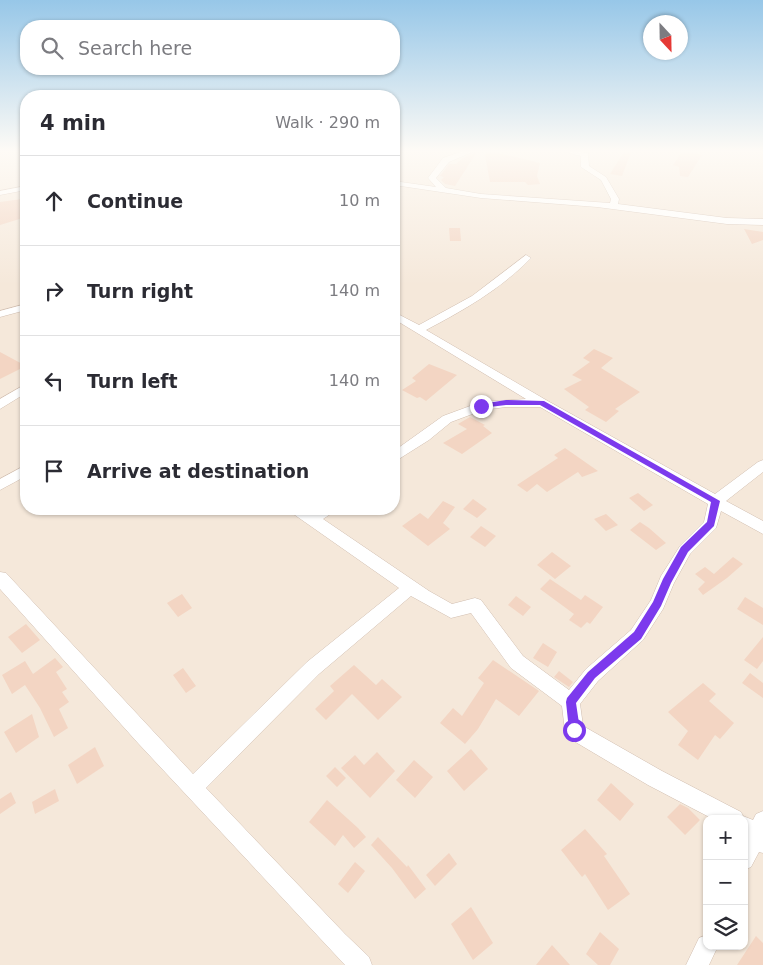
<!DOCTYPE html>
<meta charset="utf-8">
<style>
:root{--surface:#fff;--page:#f2f2f3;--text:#2b2b33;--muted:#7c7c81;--line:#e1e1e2}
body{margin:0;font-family:"DejaVu Sans",sans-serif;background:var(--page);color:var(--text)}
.controls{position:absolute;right:15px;bottom:15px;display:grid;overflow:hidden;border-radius:10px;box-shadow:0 1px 4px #0004}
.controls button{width:45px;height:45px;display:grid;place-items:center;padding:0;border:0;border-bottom:1px solid var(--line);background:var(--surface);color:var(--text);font:25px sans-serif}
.compass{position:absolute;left:643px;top:15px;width:45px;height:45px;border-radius:50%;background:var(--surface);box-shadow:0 1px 4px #0004;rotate:158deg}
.stop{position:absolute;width:15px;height:15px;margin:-11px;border:4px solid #7c3aed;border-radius:50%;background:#fff}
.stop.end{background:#7c3aed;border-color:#fff;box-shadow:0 1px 5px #0008}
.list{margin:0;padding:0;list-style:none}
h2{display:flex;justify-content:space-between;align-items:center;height:65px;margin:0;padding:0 20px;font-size:21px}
h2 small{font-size:16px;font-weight:400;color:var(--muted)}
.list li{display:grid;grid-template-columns:32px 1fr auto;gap:15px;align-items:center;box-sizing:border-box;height:90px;padding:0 20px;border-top:1px solid var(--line)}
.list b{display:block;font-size:19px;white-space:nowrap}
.list em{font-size:16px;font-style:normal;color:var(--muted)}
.icon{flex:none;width:28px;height:28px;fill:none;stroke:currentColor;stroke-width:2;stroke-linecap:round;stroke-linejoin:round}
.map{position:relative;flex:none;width:763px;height:965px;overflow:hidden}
.search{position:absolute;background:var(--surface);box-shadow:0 1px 4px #0004;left:20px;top:20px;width:380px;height:55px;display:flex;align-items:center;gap:12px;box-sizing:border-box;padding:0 18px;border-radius:20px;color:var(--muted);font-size:19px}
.panel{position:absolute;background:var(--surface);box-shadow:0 1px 4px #0004;left:20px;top:90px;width:380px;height:425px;border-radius:20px}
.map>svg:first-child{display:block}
.residential{fill:#f5e8da;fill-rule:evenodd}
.building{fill:#f3d5c3}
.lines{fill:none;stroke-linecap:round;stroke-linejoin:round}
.minor-casing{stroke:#d1beb0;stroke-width:1}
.minor{fill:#fff;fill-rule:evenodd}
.route{fill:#7c3aed}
</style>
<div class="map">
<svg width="763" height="965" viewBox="0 0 763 965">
<rect width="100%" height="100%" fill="#fdf6ec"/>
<path class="residential" d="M0,150H26V509H394V150H763V965H0ZM707,819H744V946H707Z"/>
<path class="building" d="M625,150H632L622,176L610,174Z
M683,150L702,155L688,177L680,176L679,167L673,165Z
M490,151L540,163L537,176L540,184L528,185L525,182H490L485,155Z
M477,152L455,186L445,184L441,180L444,177L440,176L449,164H456L463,158Z
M22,199V203L26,202V217L0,225V202Z
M449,228H460L461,241H450Z
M744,229L763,232V240L752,244Z
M594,349L613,358L601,368L640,392L615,409L619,411L606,422L585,410L589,407L564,389L582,380L572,375L590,362L583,358Z
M0,352L26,366L0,379Z
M429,364L457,375L426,401L420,397L417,398L402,390L416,381L412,378Z
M470,417L485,425L483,426L492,433L462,454L443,443L467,429L458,424Z
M565,448L598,471L582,477L578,472L547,492L537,484L527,492L517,485L558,458L554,455Z
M638,493L653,505L644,511L629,498Z
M473,499L487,509L477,518L463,509Z
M443,501L455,507L443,523L450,529L428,546L402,526L420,513L428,519Z
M606,514L618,525L606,531L594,519Z
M640,522L649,528L666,543L656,550L630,530Z
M481,526L496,536L485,547L470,537Z
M552,552L571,566L555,579L537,565Z
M733,557L743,564L727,578L703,595L698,589L705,582L695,574L705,567L714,574Z
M550,579L581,600L585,595L603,607L590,624L587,622L581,628L569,620L574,614L540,589Z
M182,594L192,608L178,617L167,603Z
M516,596L531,607L523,616L508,605Z
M745,597L763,608V625L737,609Z
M26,624L40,640L22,653L8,637Z
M763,637V661L757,669L744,660Z
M543,643L557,652L548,667L533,658Z
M55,658L63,667L56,672L67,689L62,692L69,702L59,709L68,728L54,737L40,708L25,685L12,694L2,675L25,661L33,674Z
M493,660L539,691L519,716L496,699L478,729L465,744L440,723L453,708L462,716L484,683L478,678Z
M354,665L376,685L382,679L402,697L378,720L352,694L326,720L315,709L334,691L330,686Z
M183,668L196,686L186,693L173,675Z
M559,671L573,682L569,687L554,677Z
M750,673L763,683V698L742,683Z
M703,683L716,694L709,701L734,723L720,739L715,735L698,760L678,745L688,731L668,712Z
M32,714L39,737L16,753L4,732Z
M95,747L104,766L77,784L68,765Z
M471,749L488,769L464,791L447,771Z
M377,752L395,771L370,798L341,768L355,755L364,765Z
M414,760L433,777L415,798L396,780Z
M335,767L346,778L337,787L326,776Z
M611,783L634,804L620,821L597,800Z
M55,789L59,801L35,814L32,802Z
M11,792L16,803L0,814V799Z
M327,800L358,828L366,837L354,848L343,835L335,846L309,822Z
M680,804L688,808L700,820L685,835L667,817Z
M585,829L607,854L604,856L630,894L608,910L585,874L582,877L561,850Z
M378,837L407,867L408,865L426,889L415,899L392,868L371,845Z
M449,853L457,864L435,886L426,875Z
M355,862L365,871L348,893L338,884Z
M471,907L493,943L473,960L451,924Z
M600,932L619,949L610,965H598L586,954Z
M756,936L763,943V965H737Z
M552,945L570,965H536Z"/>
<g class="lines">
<defs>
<path id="minor" d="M467,150H477L449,162L436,178L446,188L481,194L610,203L611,199L601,180L581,167V156L558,150H570L588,153L589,166L606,177L619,199L618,204L727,218L763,219V225L727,224L597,207L481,198L394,185V181L436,187L428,178L443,158Z
M26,186V190L0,195V191Z
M526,255L531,258L529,260C499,290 464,310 426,330L546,400L715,494L758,462L763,460V472L726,501L763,521V534L721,511L716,528L690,554L674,583L663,609L643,640L598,681L580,704L583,726L662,771L741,812L743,816L753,820L756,814L763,811V853L759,852L751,867L744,870V819H713L648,785L567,737L565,731L562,706L511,668L471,613L451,618L411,596L319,674L206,788L345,934L369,957L372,965H345L137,742L0,589V572L6,573L193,774L307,662L399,588L292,513L290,509H307L312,512L317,509H334L332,513L323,519L429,591L452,604L475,598L481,600L523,656L569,690L586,669L631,630L651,600L661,576L680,546L704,522L708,504L540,407H506L483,410L451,422L429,440L394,462V451L443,416L481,402L526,399L394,319V312L419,325L472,296Z
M26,304V310L0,317V311Z
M26,384V393L0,409V399Z
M26,465V476L0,490V479Z
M707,935V946H718L709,965H686L699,938Z"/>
</defs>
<use href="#minor" class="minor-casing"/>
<use href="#minor" class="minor"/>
</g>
<linearGradient id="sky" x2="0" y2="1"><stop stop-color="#97c7e8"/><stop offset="0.53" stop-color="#fefbf6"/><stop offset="1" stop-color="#fefbf6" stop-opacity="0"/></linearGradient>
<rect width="763" height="285" fill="url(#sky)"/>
<path class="route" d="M506,400L544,401L720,501L714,526L688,552L671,583L661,606L641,639L595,678L576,703L580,730L578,734L574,736L571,734L569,730L566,702L567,698L588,672L634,632L653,602L663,579L681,547L707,522L711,502L540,405H506L481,408L477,406L481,404Z"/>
</svg>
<div class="controls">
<button>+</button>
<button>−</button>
<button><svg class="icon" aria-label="layers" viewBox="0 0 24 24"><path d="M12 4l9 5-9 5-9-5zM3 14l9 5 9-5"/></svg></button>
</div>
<svg class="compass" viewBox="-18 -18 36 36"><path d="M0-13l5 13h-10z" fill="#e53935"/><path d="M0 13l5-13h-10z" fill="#7c7c81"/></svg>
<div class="stop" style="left:574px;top:730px"></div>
<div class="stop end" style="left:481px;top:406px"></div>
<div class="search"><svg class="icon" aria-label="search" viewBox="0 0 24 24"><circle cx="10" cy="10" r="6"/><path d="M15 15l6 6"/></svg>Search here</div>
<section class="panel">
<h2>4 min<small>Walk · 290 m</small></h2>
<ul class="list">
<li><svg class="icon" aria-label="ahead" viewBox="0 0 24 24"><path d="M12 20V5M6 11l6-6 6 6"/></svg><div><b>Continue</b></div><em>10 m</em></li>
<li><svg class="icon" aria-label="right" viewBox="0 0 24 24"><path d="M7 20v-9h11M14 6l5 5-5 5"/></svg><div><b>Turn right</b></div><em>140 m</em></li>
<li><svg class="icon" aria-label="left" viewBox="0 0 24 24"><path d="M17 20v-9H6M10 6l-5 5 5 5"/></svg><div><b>Turn left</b></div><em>140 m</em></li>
<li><svg class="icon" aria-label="arrive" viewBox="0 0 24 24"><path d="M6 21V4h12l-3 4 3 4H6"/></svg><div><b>Arrive at destination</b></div></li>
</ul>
</section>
</div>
